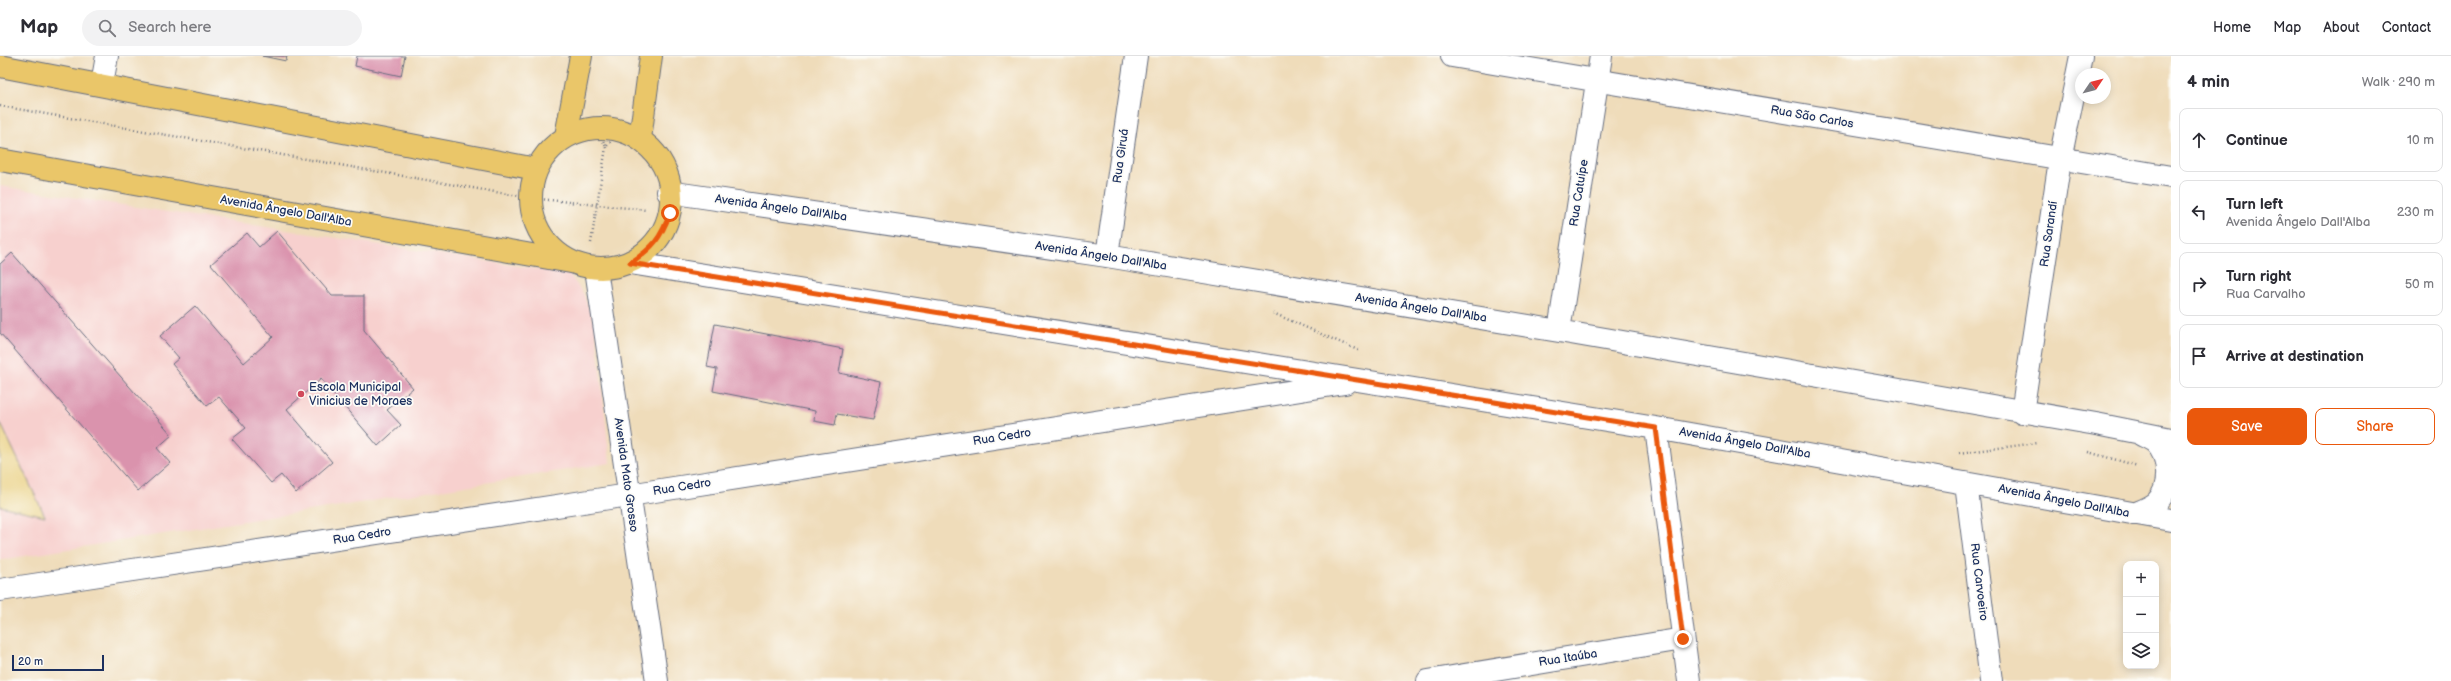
<!DOCTYPE html>
<meta charset="utf-8">
<style>
:root{--surface:#fff;--page:#f2f2f3;--text:#2b2b33;--muted:#7c7c81;--line:#e1e1e2;--accent:#ea580c}
body{margin:0;font-family:"Balsamiq Sans",sans-serif;background:var(--page);color:var(--text)}
.controls{position:absolute;right:12px;bottom:12px;display:grid;overflow:hidden;border-radius:8px;box-shadow:0 2px 10px #0003}
.controls button{width:36px;height:36px;display:grid;place-items:center;padding:0;border:0;border-bottom:1px solid var(--line);background:var(--surface);color:var(--text);font:20px sans-serif}
.compass{position:absolute;left:2075px;top:12px;width:36px;height:36px;border-radius:50%;background:var(--surface);box-shadow:0 2px 10px #0003;rotate:55deg}
.scale{position:absolute;left:12px;bottom:10px;width:92px;box-sizing:border-box;padding-left:4px;border:2px solid #1b2f5e;border-top:0;font-size:11px;line-height:14px;white-space:nowrap;color:#1b2f5e;-webkit-text-stroke:3px #fdfcf7;paint-order:stroke}
.stop{position:absolute;width:12px;height:12px;margin:-9px;border:3px solid #ea580c;border-radius:50%;background:#fff}
.stop.end{background:#ea580c;border-color:#fff;box-shadow:0 1px 4px #0008}
.list{margin:0;padding:0;list-style:none}
h2{display:flex;justify-content:space-between;align-items:center;height:52px;margin:0;padding:0 16px;font-size:17px}
h2 small{font-size:13px;font-weight:400;color:var(--muted)}
.list li{display:grid;grid-template-columns:26px 1fr auto;gap:12px;align-items:center;box-sizing:border-box;height:64px;margin:0 8px 8px;padding:0 8px;border:1px solid var(--line);border-radius:8px}
.list b{display:block;font-size:15px;white-space:nowrap}
.list p{margin:0;font-size:13px;white-space:nowrap;color:var(--muted)}
.list em{font-size:13px;font-style:normal;color:var(--muted)}
.actions{display:flex;gap:8px;padding:12px 16px}
.actions a{flex:1;padding:9px 0;border:1px solid var(--accent);border-radius:8px;text-align:center;font-size:14px;color:var(--accent)}
.actions .main{background:var(--accent);color:#fff}
.icon{flex:none;width:22px;height:22px;fill:none;stroke:currentColor;stroke-width:2;stroke-linecap:round;stroke-linejoin:round}
.map{position:relative;flex:none;width:2171px;height:625px;overflow:hidden}
header{display:flex;align-items:center;gap:24px;box-sizing:border-box;height:56px;padding:0 20px;background:var(--surface);border-bottom:1px solid var(--line)}
header strong{font-size:19px}
nav{display:flex;gap:22px;margin-inline-start:auto;font-size:14px}
.search{width:280px;height:36px;background:var(--page);display:flex;align-items:center;gap:10px;box-sizing:border-box;padding:0 14px;border-radius:22px;color:var(--muted);font-size:15px}
main{display:flex}
aside{flex:1;background:var(--surface)}
.map>svg:first-child{display:block}
.built{fill:#f7d0ce}
.sand{fill:#eeda9e;stroke:#84847e}
.building{fill:#da93ad}
.lines{fill:none;stroke-linecap:round;stroke-linejoin:round}
.minor-casing{stroke:#656c7e;stroke-width:24}
.major-casing{stroke:#656c7e;stroke-width:24}
.path{stroke:#656c7e;stroke-width:2.5;stroke-dasharray:1 3;stroke-linecap:butt}
.minor{stroke:#fff;stroke-width:22}
.major{stroke:#eac669;stroke-width:22}
.route{stroke:#ea580c;stroke-width:5}
.poi-dot{fill:#d1495b;stroke:#fdfcf7;stroke-width:1.5}
.labels{text-anchor:middle;dominant-baseline:central;stroke-width:3.5;stroke-linejoin:round;paint-order:stroke}
.street-label{font-size:12px;fill:#1b2f5e;stroke:#fdfcf7}
.poi-label{font-size:12px;fill:#1b2f5e;stroke:#fdfcf7;text-anchor:start}
</style>
<header>
<strong>Map</strong>
<div class="search"><svg class="icon" aria-label="search" viewBox="0 0 24 24"><circle cx="10" cy="10" r="6"/><path d="M15 15l6 6"/></svg>Search here</div>
<nav><a>Home</a><a>Map</a><a>About</a><a>Contact</a></nav>
</header>
<main>
<div class="map">
<svg width="2171" height="625" viewBox="0 0 2171 625">
<rect width="100%" height="100%" fill="#fdfcf7"/>
<filter id="ink" filterUnits="userSpaceOnUse"><feTurbulence type="fractalNoise" baseFrequency=".025" numOctaves="2"/><feDisplacementMap in="SourceGraphic" scale="8" xChannelSelector="R" yChannelSelector="G"/><feConvolveMatrix kernelMatrix="1 2 1 2 8 2 1 2 1" color-interpolation-filters="sRGB"/></filter>
<filter id="wash" filterUnits="userSpaceOnUse"><feTurbulence type="fractalNoise" baseFrequency=".012" numOctaves="4" result="noise"/><feDisplacementMap in="SourceGraphic" scale="16" xChannelSelector="R" yChannelSelector="G"/><feGaussianBlur stdDeviation="0.9" result="paint"/><feColorMatrix in="noise" values="0 0 0 0 0 0 0 0 0 0 0 0 0 0 0 0 0 1.4 0 .05"/><feComposite in="paint" operator="in"/></filter>
<g filter="url(#wash)">
<rect width="100%" height="100%" fill="#efdcba"/>
<path class="built" d="M0,130L569,218L583,237L595,268L610,407L0,504Z"/>
<path class="sand" d="M0,366L45,460L0,450Z"/>
<g id="blocks">
<path class="building" d="M262,0H287L286,5Z
M357,0H405L401,20L355,10Z
M277,175L332,240H364V274L413,332L387,354L401,369L378,390L321,323L287,353L332,406L296,437L281,419L271,427L232,383L246,372L219,341L207,350L172,308L179,302L160,280L195,250L244,307L273,281L211,208L247,177L259,191Z
M12,197L172,379L157,392L170,407L138,435L0,277V208Z
M715,268L843,293L839,317L881,326L873,364L837,358L835,369L814,365L815,355L713,335L717,313L707,311Z"/>
</g>
</g>
<g filter="url(#ink)">
<use href="#blocks" fill-opacity="0" stroke="#656c7e" stroke-width="1"/>
<g class="lines">
<defs>
<path id="minor" d="M1452,0L2171,121
M102,28L107,0
M668,136L1107,200L1559,275L2096,368L2171,383
M1107,200L1136,0
M630,207L1656,372L2171,464
M596,213L657,625
M1559,275L1601,0
M2022,357L2060,104L2081,0
M1656,372L1689,625
M1966,427L1991,625
M2134,458C2141,455 2150,452 2156,447C2171,433 2171,401 2155,386C2151,383 2146,381 2142,379
M0,534L629,439L1345,327
M1428,625L1683,583"/>
<path id="major" d="M0,10L536,113
M531 142a70 70 0 1 1 140 0a70 70 0 1 1-140 0Z
M566,80L581,0
M640,83L651,0
M0,104L571,206"/>
</defs>
<use href="#minor" class="minor-casing"/>
<use href="#major" class="major-casing"/>
<path class="path" d="M0,50L530,142L647,154
M596,71L606,91L613,83
M591,187L606,91
M1273,257L1360,295
M2088,396L2138,410
M1959,397L2037,387"/>
<use href="#minor" class="minor"/>
<use href="#major" class="major"/>
</g>
</g>
<g class="lines" filter="url(#ink)">
<path class="route" d="M670,157C661,182 653,192 630,207L1656,372L1683,583"/>
</g>
<circle class="poi-dot" cx="301" cy="338" r="4"/>
<g class="labels">
<g class="street-label">
<text transform="translate(1812 61) rotate(10)">Rua São Carlos</text>
<text transform="translate(1121 100) rotate(-82)">Rua Giruá</text>
<text transform="translate(1579 137) rotate(-81)">Rua Catuípe</text>
<text transform="translate(781 152) rotate(8)">Avenida Ângelo Dall'Alba</text>
<text transform="translate(286 155) rotate(10)">Avenida Ângelo Dall'Alba</text>
<text transform="translate(2049 178) rotate(-82)">Rua Sarandí</text>
<text transform="translate(1101 200) rotate(9)">Avenida Ângelo Dall'Alba</text>
<text transform="translate(1421 252) rotate(9)">Avenida Ângelo Dall'Alba</text>
<text transform="translate(1002 381) rotate(-9)">Rua Cedro</text>
<text transform="translate(1745 387) rotate(10)">Avenida Ângelo Dall'Alba</text>
<text transform="translate(626 419) rotate(82)">Avenida Mato Grosso</text>
<text transform="translate(682 431) rotate(-9)">Rua Cedro</text>
<text transform="translate(2064 445) rotate(11)">Avenida Ângelo Dall'Alba</text>
<text transform="translate(362 480) rotate(-9)">Rua Cedro</text>
<text transform="translate(1979 526) rotate(83)">Rua Carvoeiro</text>
<text transform="translate(1568 602) rotate(-9)">Rua Itaúba</text>
</g>
<g class="poi-label">
<text x="309" y="331">Escola Municipal<tspan x="309" dy="14">Vinicius de Moraes</tspan></text>
</g>
</g>
</svg>
<div class="controls">
<button>+</button>
<button>−</button>
<button><svg class="icon" aria-label="layers" viewBox="0 0 24 24"><path d="M12 4l9 5-9 5-9-5zM3 14l9 5 9-5"/></svg></button>
</div>
<svg class="compass" viewBox="-18 -18 36 36"><path d="M0-13l5 13h-10z" fill="#e53935"/><path d="M0 13l5-13h-10z" fill="#7c7c81"/></svg>
<div class="scale">20 m</div>
<div class="stop" style="left:670px;top:157px"></div>
<div class="stop end" style="left:1683px;top:583px"></div>
</div>
<aside>
<h2>4 min<small>Walk · 290 m</small></h2>
<ul class="list">
<li><svg class="icon" aria-label="ahead" viewBox="0 0 24 24"><path d="M12 20V5M6 11l6-6 6 6"/></svg><div><b>Continue</b></div><em>10 m</em></li>
<li><svg class="icon" aria-label="left" viewBox="0 0 24 24"><path d="M17 20v-9H6M10 6l-5 5 5 5"/></svg><div><b>Turn left</b><p>Avenida Ângelo Dall'Alba</p></div><em>230 m</em></li>
<li><svg class="icon" aria-label="right" viewBox="0 0 24 24"><path d="M7 20v-9h11M14 6l5 5-5 5"/></svg><div><b>Turn right</b><p>Rua Carvalho</p></div><em>50 m</em></li>
<li><svg class="icon" aria-label="arrive" viewBox="0 0 24 24"><path d="M6 21V4h12l-3 4 3 4H6"/></svg><div><b>Arrive at destination</b></div></li>
</ul>
<div class="actions"><a class="main">Save</a><a>Share</a></div>
</aside>
</main>
